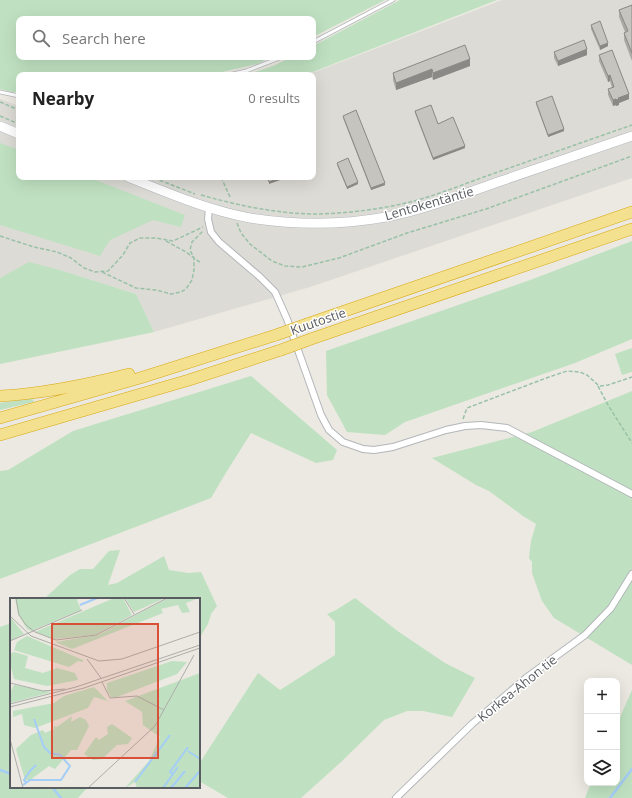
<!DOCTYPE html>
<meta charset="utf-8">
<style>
:root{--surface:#fff;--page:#f2f2f2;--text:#222;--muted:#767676;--line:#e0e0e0}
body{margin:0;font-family:"Open Sans",sans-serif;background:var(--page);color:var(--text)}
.controls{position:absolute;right:12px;bottom:12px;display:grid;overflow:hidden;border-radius:8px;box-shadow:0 4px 16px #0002}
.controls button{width:36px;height:36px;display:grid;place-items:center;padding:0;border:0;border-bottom:1px solid var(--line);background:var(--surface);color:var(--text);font:20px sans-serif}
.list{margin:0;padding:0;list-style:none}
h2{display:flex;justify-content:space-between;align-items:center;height:52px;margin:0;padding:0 16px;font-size:17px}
h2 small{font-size:13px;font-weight:400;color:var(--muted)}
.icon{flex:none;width:22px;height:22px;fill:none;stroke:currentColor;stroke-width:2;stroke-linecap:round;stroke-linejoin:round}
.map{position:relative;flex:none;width:632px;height:798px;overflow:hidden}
.search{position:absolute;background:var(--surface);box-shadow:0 4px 16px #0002;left:16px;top:16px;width:300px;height:44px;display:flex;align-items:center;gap:10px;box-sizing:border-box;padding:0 14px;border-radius:8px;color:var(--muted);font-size:15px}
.panel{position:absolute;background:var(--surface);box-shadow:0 4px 16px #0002;left:16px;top:72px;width:300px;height:108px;border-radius:8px}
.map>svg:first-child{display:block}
.industrial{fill:#dcdbd5}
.green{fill:#bfe1c1}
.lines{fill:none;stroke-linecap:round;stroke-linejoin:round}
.stream{stroke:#a4cdf7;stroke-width:2.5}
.lane-casing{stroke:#b3b6ba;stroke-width:4.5}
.street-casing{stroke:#b3b6ba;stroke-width:8}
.secondary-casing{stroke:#b4b7bc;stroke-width:10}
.highway-casing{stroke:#d9a813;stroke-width:12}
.path{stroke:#99c1a7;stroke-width:1.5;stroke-dasharray:4 2;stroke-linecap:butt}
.lane{stroke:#fff;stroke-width:3}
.street{stroke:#fff;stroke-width:6}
.secondary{stroke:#fff;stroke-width:9}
.highway{stroke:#f3e18f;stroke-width:11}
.highway-bridge-casing{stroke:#d9a813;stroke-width:12;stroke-linecap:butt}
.highway-bridge{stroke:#f3e18f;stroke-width:11}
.wall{fill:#aaa9a3}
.shaded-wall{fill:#8b8985}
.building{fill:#c6c4be;stroke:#8b8985}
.labels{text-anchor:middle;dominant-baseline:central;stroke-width:3;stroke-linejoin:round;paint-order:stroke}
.street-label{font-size:13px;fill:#595c60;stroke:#fff}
.inset-river{fill:none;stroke:#a4cdf7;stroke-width:2}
.inset-road{fill:none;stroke:#adada9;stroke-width:1}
.view{fill:#d95038;fill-opacity:0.15;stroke:#d95038;stroke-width:2}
.inset-edge{fill:none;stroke:#595c60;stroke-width:2}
</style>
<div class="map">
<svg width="632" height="798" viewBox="0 0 632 798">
<rect width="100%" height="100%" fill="#ebe9e1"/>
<path class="industrial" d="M502,0H632V178L310,287L154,332L136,294L60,270L27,264L0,278V99L19,106V177H313V75H307Z"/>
<path class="green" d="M0,0H385L313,37V19H19V57H272L257,64L209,75H19V92H12L0,89Z
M400,0H497L305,75H246L273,66L292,57H313V46Z
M0,143L19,150V177H88L185,215L181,227L153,220L110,240L100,256L0,225Z
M632,241V339L575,363L405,422L385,435L347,432L327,395L326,351L533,279Z
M29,262L60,270L136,294L154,332L0,364V278Z
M632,348V372L622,375L615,354Z
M251,376L337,450L333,460L316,463L251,433L227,471L211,498L0,579V471L8,470L73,431Z
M632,391V665L554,618L542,601L532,573V562L529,558L531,541L536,524L523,516L489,491L476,485L432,458L532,432Z
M32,398L34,402L0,410V403Z
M120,550L108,585L117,583L164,556L169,570L188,573L201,572L217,606L211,614L208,624L199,639V599H44L70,575L80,569H93L109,551Z
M355,598L399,632L445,663L475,678L452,717L423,711H407L384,720L341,762L301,798H228L199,781V764L258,673L280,690L335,655V622L327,614L336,610Z
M11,623V787H88L78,798H0V627Z
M632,690V798H585L591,783H617V724Z"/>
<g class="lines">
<path class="stream" d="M0,770L11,774
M52,787L61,798
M610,798L632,769"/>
<defs>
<path id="lane" d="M313,42L393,0
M228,75L246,71L282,57
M0,92L19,96"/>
<path id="street" d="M209,208L208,219L211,232L219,242L260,277L275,292L287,319L321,415L329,430L343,442L363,449L374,450L393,447L446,430L465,426L481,425L507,428L632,494
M396,798L472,724L526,678L585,635L611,608L632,574"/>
<path id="secondary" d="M0,126L19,134
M128,177C168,193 207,210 250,218C294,225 342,225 386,217C425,210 463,194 501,181C545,166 588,151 632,136"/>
<path id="highway" d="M307,324L632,212
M311,339L632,229
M0,396C41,394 89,384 129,374
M0,418L140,378L276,335
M0,435L189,380L281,350"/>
</defs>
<use href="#lane" class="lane-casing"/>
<use href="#street" class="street-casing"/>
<use href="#secondary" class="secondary-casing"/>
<use href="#highway" class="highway-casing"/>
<path class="path" d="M0,102L19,110
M0,116L19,124
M221,177L230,197
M154,178L195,194
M201,195C237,205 273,213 311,214C342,214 376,210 406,203C436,196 466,183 495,173C541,157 586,141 632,125
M237,223L241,233L250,244L272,261L285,266L302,267L339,258L407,233L486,209L632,156
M0,236L34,247L57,252L71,258L84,268L95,272L108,271L123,255L130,243L140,238H156L173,241L203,227
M166,241L186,252L201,263
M102,272L136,288L156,290L171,294L181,292L186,289L192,280L194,270V258L190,250L192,242L203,231
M598,386L608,405L632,443
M463,419L467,408L549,377L567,371L580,372L587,375L598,385L601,386L608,385L632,377"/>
<use href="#lane" class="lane"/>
<use href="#street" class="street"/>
<use href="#secondary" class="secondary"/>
<use href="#highway" class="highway"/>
<defs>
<path id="highway-bridge" d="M276,335L307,324
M281,350L311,339"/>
</defs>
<use href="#highway-bridge" class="highway-bridge-casing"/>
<use href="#highway-bridge" class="highway-bridge"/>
</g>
<path class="wall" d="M632,5V61L624,40V33L625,32L619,17V10Z
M591,25L608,46L600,50L591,29Z
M554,52L587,55L558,66L554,58Z
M599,55L629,99L619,103V105L616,106V105L613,106L608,95V89L612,88L610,81L608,82L599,61Z
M470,66L433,80L432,77L396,90L393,80V73Z
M536,102L564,131L548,137L536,104Z
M415,111L438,124L465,148L433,160L415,113Z
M343,116L385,185L371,190L343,118Z
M337,163L358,184L347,189L337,165Z"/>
<path class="shaded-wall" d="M608,43V46L600,50V46Z
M587,49V55L558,66V61Z
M470,59V66L433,80V73Z
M432,69V77L396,90V83Z
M610,75V81L608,82V76Z
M629,94V99L619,103V105L616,106V100L618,98Z
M616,99V105L613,106V100Z
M564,129V131L548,137V135Z
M465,146V148L433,160V158Z
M283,177V179L269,184V182Z
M358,182V184L347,189V187Z
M385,183V185L371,190V188Z"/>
<path class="building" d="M632,5V53L624,33L628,31L619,10Z
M600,21L608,43L600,46L591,25Z
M584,40L587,49L558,61L554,52Z
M465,45L470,59L433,73L432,69L396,83L393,73Z
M612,50L629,94L618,98L619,99L616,100V99L613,100L608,89L614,87L610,75L608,76L599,55Z
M552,96L564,129L548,135L536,102Z
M431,105L438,124L453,117L465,146L433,158L415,111Z
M356,110L385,183L371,188L343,116Z
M348,158L358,182L347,187L337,163Z
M267,177H282L269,182Z"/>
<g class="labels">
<g class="street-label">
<text transform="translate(429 203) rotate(-16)">Lentokentäntie</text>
<text transform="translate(318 321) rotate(-19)">Kuutostie</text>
<text transform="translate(517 688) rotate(-39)">Korkea-Ahon tie</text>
</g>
</g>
<g transform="translate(10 598)">
<rect width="190" height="190" fill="#ebe9e1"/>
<path d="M5,0H69L67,2L71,12L21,33L17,31L8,16ZM104,0H113L122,17L85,37L44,41L25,34ZM115,0H155L124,14ZM158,0H189L176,5L180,14L172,15L168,7L155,10L151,11L153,15L62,51L45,44L88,37ZM0,19L14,36L0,43ZM17,38L73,62V64L68,63L59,69L4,52L7,44ZM4,54L18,58L15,70L33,75L47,70L65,75L68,82L37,88L4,81L0,65V56ZM162,63L177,64L167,76L107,99H101L97,92V85ZM190,75V190H127L125,184L115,190L139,163L150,139L133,127L132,114L115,103ZM4,87L42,94L0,105V95ZM84,89L98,103L84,99L78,110L25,130L14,127L12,116L3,119V113L44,105L54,98ZM62,118L61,124L70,119L76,122L79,128L67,152H61L45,171L39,168L20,182H15L6,151L21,137L33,132L35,135L44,131V128L47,129ZM102,126L122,140L118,146L107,147L92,161L83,162L74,156L86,139L89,142L98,136L97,129Z" fill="#bfe1c1"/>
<path class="inset-river" d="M70,7L87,0M178,153L190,161M163,176L160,174L178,149M16,184L14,182L20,173L26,167M125,184L160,137M13,187L20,182H51L60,168L50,157L40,155L34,149L24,121M153,190L168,169M161,190L175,173M175,190L190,173"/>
<path class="inset-road" d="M6,0L9,17L16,27L25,34L46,42L86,37L157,0M114,0L124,16M0,18L21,38L89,63L112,61L190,34M0,43L72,12M77,61L91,80M92,84L100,100L127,98L154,112M0,85L33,93L55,91M0,106L66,89L190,47M0,109L74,90L190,50M0,141L13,190M78,190L145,128L184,57"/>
<path class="view" d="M42,26H148V160H42Z"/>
<rect width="190" height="190" class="inset-edge"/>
</g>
</svg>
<div class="controls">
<button>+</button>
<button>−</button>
<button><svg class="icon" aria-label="layers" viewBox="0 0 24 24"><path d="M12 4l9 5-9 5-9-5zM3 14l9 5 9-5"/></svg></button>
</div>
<div class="search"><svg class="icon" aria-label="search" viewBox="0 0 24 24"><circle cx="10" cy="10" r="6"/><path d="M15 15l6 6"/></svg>Search here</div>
<section class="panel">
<h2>Nearby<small>0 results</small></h2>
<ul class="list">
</ul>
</section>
</div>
